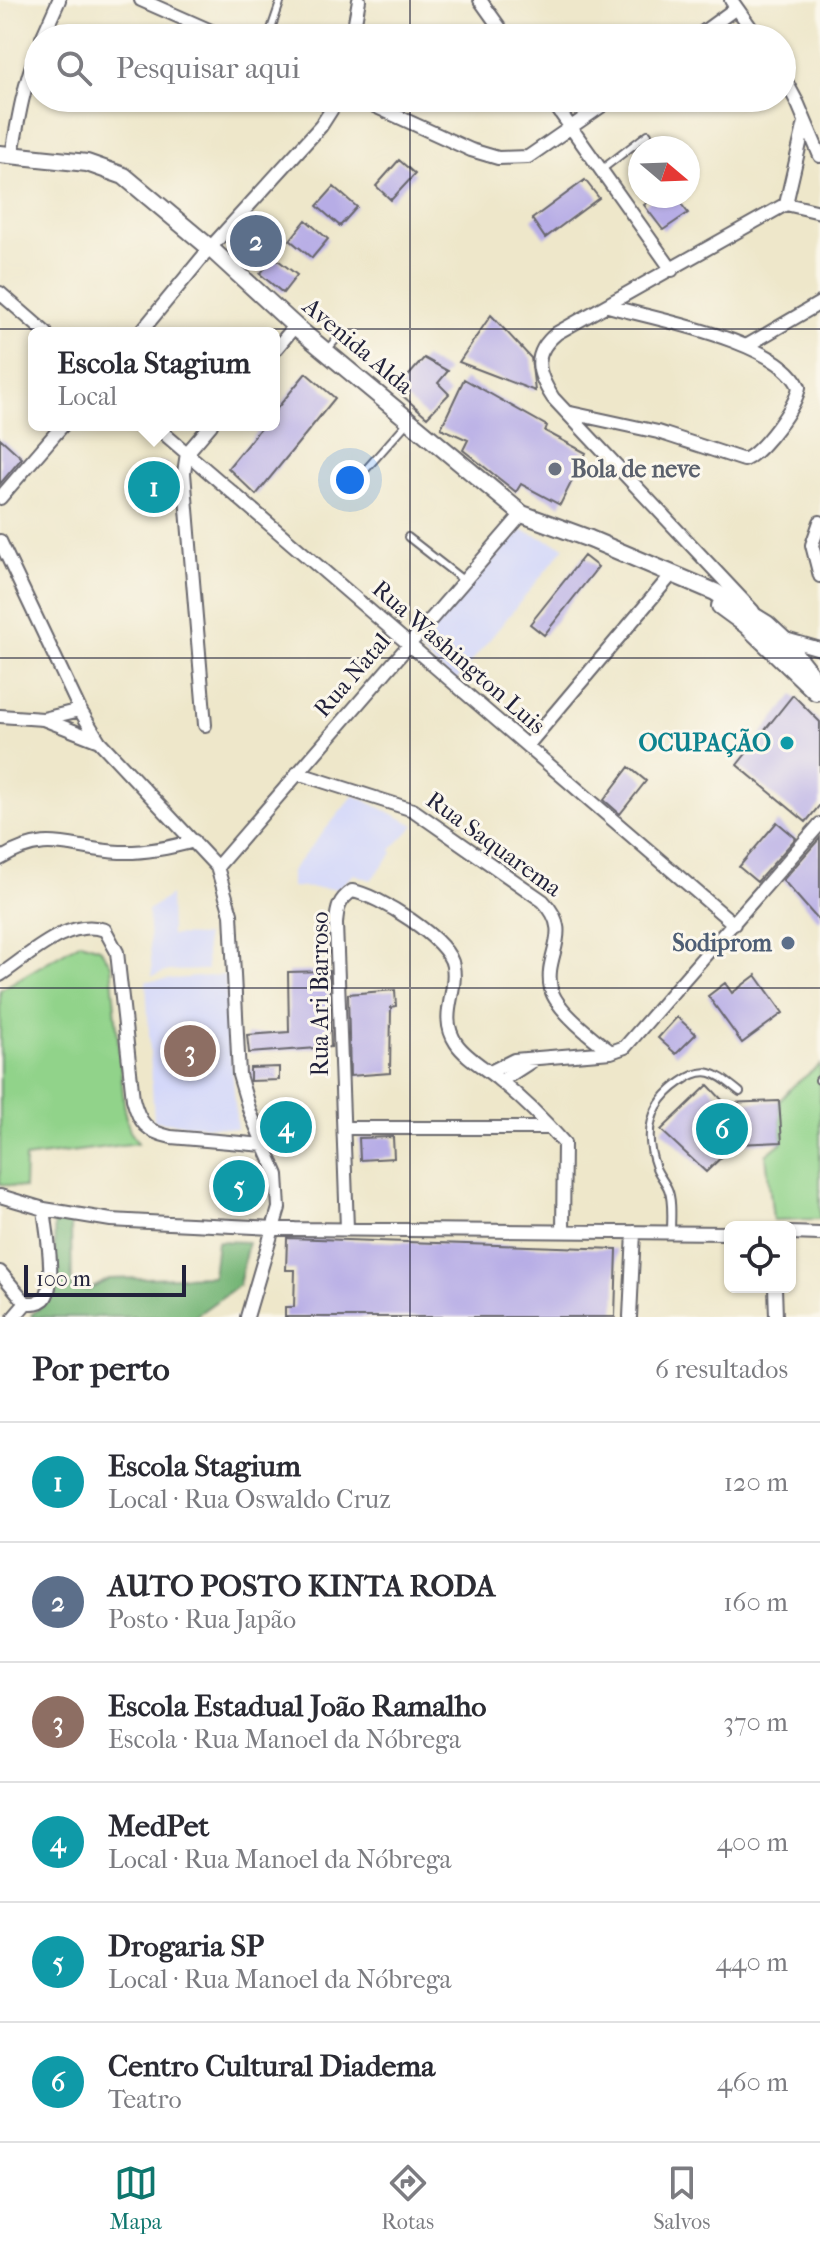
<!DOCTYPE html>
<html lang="pt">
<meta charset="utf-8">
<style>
:root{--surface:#fff;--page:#f2f2f3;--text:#2b2b33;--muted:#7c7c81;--line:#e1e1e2;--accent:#0f766e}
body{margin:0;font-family:"IM FELL French Canon",serif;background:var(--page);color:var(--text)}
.controls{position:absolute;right:24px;bottom:24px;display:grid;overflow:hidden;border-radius:12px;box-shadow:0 2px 6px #0004}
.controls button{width:72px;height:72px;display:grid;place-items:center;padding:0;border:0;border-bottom:2px solid var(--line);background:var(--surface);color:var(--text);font:40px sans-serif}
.compass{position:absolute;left:628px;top:136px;width:72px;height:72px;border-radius:50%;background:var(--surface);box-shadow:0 2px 6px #0004;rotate:109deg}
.scale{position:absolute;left:24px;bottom:20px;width:162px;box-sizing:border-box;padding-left:8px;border:4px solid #22223b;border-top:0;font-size:22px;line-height:28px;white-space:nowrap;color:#22223b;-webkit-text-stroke:6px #fbf7ec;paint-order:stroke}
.you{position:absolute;left:350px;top:480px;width:28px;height:28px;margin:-20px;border:6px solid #fff;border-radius:50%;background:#1a73e8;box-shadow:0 0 0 12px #1a73e833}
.badge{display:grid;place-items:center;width:52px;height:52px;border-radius:50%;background:var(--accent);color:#fff;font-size:26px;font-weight:700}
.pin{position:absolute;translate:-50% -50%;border:4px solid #fff;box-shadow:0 2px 8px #0006}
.popup{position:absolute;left:28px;top:327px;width:252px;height:104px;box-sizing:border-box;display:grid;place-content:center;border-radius:12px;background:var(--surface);filter:drop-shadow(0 2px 6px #0005);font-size:26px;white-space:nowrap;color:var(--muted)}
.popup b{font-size:30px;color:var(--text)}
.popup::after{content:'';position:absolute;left:50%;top:100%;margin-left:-16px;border:16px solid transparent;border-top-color:var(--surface)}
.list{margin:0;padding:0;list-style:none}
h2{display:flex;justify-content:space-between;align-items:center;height:104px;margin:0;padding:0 32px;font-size:34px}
h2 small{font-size:26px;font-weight:400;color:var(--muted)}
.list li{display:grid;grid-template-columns:52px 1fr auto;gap:24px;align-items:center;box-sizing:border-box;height:120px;padding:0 32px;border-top:2px solid var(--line)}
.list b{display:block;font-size:30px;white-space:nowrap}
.list p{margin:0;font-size:26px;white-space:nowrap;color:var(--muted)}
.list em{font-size:26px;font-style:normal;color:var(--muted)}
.icon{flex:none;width:44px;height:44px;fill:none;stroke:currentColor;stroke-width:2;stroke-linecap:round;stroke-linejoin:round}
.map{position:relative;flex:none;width:820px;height:1317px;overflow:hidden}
.search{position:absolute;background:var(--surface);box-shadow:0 2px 6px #0004;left:24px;right:24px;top:24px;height:88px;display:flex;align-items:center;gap:20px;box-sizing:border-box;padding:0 28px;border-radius:44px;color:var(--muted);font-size:30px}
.sheet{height:824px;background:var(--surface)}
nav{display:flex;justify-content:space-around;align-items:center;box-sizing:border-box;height:112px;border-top:2px solid var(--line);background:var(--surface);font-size:22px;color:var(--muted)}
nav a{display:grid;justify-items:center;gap:4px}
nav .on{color:var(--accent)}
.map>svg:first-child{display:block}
.built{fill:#d4d8f9}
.green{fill:#91d38a;stroke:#5a7a62;stroke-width:2}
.forest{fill:#74b576;stroke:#4b6c58;stroke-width:2}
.building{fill:#b7ade6}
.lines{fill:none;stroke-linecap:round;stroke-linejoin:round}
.lane-casing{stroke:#69676d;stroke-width:10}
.street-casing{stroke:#69676d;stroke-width:16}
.secondary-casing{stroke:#69676d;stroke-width:20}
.lane{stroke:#fff;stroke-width:6}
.street{stroke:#fff;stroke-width:12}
.secondary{stroke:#fff;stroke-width:16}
.grid{fill:none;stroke:#22223b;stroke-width:2;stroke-opacity:0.55}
.worship-dot{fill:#6b7280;stroke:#fbf7ec;stroke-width:3}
.culture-dot{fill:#0f9aa8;stroke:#fbf7ec;stroke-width:3}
.service-dot{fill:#5c6f8a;stroke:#fbf7ec;stroke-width:3}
.labels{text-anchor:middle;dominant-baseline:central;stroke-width:6;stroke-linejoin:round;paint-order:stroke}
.street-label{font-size:24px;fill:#22223b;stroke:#fbf7ec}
.worship-label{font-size:24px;font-weight:bold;fill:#5b616d;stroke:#fbf7ec;text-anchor:start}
.culture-label{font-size:24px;font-weight:bold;fill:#0d838f;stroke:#fbf7ec;text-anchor:end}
.service-label{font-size:24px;font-weight:bold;fill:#4e5e75;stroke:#fbf7ec;text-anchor:end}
</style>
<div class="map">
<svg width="820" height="1317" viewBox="0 0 820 1317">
<rect width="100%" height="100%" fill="#fbf7ec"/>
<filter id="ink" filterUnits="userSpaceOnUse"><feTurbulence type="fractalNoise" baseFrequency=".0125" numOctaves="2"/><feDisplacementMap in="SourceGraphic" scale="16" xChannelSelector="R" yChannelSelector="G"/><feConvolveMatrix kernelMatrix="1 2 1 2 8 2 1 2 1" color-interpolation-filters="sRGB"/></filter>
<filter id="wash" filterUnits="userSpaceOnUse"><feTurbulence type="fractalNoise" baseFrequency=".006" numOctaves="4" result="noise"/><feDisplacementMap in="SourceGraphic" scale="32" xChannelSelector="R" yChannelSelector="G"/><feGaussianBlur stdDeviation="1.8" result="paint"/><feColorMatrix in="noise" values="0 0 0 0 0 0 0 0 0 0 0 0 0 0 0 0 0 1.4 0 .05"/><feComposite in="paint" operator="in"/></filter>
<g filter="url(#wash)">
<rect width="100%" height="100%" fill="#eee7ca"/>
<path class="built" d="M522,530L565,547L455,682L412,645Z
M354,795L415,825L391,850L393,853L371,880L354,874L338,889L291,887V871Z
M170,895L171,935L205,936L207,970L169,971L152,976L148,910Z
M225,975L237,1129L154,1121L146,981Z"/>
<path class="green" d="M81,942L100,948L111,965L125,1114L130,1131L138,1143L25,1158L24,1188L0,1184V990Z
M820,1065V1219L773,1220L766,1155L782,1142L779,1101L793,1086Z"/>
<path class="forest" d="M54,1219L71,1223L72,1290H89L109,1279L213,1276L217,1241L248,1242L239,1285L194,1317H32L31,1315L56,1294Z"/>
<g id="blocks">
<path class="building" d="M399,160L415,174L391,200L376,186Z
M585,180L599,198L545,238L532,219Z
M334,187L357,207L340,226L317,206Z
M656,196H675L688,213L663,230L644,205Z
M306,220L328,239L312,258L290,240Z
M274,257L297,275L283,293L260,274Z
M491,315L531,358L535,391L459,362Z
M424,358L448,371L438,383L449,394L427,417L396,390Z
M306,373L335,398L256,495L228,468L263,425H274V412Z
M464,379L547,426L545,431L586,453L560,505L521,484L516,492L463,450L468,440L441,428Z
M0,438L22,458L0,484Z
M159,462L167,464L170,494L168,502L162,510L152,511L151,509L139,507L137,479L150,465L154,468Z
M584,556L598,567L544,635L530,624Z
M793,695L820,722V805L806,822L737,765Z
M629,767L646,781L620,814L604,800Z
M777,822L796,838L757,882L739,867Z
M820,838V922L783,880Z
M329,971L331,1047L249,1053L247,1035L289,1032L288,972Z
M756,975L783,1013L742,1043L708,996L725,983L732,993Z
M395,990L396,1006L391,1007L390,1073L350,1076L348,994Z
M677,1017L696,1034L676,1054L658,1038Z
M279,1067V1080L250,1081V1068Z
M708,1085L725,1103L779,1101L782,1142L735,1144L706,1172L661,1130Z
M276,1117H296V1137H276Z
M393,1137L394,1158L360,1160L359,1138Z
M226,1163H252L251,1210L226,1209Z
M287,1238L617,1249L615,1317H285V1307H294L295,1270H286Z"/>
</g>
</g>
<g filter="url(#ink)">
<use href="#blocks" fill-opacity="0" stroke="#69676d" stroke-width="2"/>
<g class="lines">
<defs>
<path id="lane" d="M268,38L281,0
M601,170L648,134
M326,351L339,336
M359,477L407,423
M408,537L463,580
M819,1080H820
M671,1232C671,1219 673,1201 668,1189C665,1182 659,1175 656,1168C643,1133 650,1103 681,1082C708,1063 718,1075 740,1092"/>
<path id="street" d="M141,0L227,38
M480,0L507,38
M731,0L758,38
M42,38L59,0
M352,38L359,0
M695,38L736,8
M782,74L798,104L820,156
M357,98L471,150L498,158L528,157L613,98
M550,98L672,270
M12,155C18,119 24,83 38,49
M786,204L805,122
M0,293L46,333
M140,333L210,248L321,126L339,98
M748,345L820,303
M274,351L295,326
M566,412L658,432L744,460C762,452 796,407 799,387C779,341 655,319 608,306
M154,425L734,924
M0,498L63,425
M820,522L812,545L820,576
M0,541L80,710L99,741L217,867L231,914L239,1075L250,1112L277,1175L279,1208L247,1317
M753,611L553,398C537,373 531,354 557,333L786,204L820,212
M782,638L820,649
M0,716L43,719L80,710
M43,719L99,741
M205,725L184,473L187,453L211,425
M527,746L673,573
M297,773L413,810L543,901C575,934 543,954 551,989C556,1010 594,1039 611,1052
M0,859C49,829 70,850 120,852C145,853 169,848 194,841
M217,867L522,514
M0,975C29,956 68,917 105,930L117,952L133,1099C139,1123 147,1132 171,1137L264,1145
M490,1072L514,1060L611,1052L625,1047L820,824
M501,1081L532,1061
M344,1128H550
M0,1196L44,1209L111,1220L148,1222L295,1229L730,1233
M347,1228L336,924C337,908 339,900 352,891C378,895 449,939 453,966C458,993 438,1016 456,1043C465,1057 485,1068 498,1079C522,1098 544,1120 564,1143L563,1231
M790,1233L820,1234
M0,1272L26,1303C32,1303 38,1304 44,1299C57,1285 46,1228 44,1209
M775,1287L776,1317
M14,1317L26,1303
M630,1317L634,1232"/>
<path id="secondary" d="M0,154L87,163L124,176L210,248L295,326L522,514L590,539L715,592L767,624L782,638L820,686
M720,606L746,625L816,692"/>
</defs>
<use href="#lane" class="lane-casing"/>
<use href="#street" class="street-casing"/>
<use href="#secondary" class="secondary-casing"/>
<use href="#lane" class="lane"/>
<use href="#street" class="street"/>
<use href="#secondary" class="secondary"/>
</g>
</g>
<path class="grid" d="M410,0V38M410,98V1317M0,329H820M0,658H820M0,988H820"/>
<circle class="worship-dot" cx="555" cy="469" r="8"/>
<circle class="culture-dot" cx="787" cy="743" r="8"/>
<circle class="service-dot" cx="788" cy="943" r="8"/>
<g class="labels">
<g class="street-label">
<text transform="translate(358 346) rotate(40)">Avenida Alda</text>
<text transform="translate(459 657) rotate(41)">Rua Washington Luis</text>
<text transform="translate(352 675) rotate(-49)">Rua Natal</text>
<text transform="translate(494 844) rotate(36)">Rua Saquarema</text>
<text transform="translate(320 994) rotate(-90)">Rua Ari Barroso</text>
</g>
<g class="worship-label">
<text x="571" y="469">Bola de neve</text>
</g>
<g class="culture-label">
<text x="771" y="743">OCUPAÇÃO</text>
</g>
<g class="service-label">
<text x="772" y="943">Sodiprom</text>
</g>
</g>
</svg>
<div class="controls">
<button><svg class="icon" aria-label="locate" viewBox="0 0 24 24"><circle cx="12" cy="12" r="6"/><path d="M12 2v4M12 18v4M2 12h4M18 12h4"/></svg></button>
</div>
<svg class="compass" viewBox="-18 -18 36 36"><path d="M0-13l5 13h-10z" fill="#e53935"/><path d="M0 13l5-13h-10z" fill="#7c7c81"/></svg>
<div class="scale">100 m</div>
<div class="you"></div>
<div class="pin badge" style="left:154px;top:487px;background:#0f9aa8">1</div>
<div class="popup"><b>Escola Stagium</b>Local</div>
<div class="pin badge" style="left:256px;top:241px;background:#5c6f8a">2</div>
<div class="pin badge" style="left:190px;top:1051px;background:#8d6e63">3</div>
<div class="pin badge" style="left:286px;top:1127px;background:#0f9aa8">4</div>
<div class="pin badge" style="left:239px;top:1186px;background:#0f9aa8">5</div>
<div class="pin badge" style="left:722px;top:1129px;background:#0f9aa8">6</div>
<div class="search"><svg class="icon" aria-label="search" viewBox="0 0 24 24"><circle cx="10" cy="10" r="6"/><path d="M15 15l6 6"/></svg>Pesquisar aqui</div>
</div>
<section class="sheet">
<h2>Por perto<small>6 resultados</small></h2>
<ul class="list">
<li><span class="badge" style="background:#0f9aa8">1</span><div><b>Escola Stagium</b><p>Local · Rua Oswaldo Cruz</p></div><em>120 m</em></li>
<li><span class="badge" style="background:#5c6f8a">2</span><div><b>AUTO POSTO KINTA RODA</b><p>Posto · Rua Japão</p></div><em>160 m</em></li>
<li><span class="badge" style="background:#8d6e63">3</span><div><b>Escola Estadual João Ramalho</b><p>Escola · Rua Manoel da Nóbrega</p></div><em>370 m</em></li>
<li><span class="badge" style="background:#0f9aa8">4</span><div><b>MedPet</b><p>Local · Rua Manoel da Nóbrega</p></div><em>400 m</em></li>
<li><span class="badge" style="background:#0f9aa8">5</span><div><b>Drogaria SP</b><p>Local · Rua Manoel da Nóbrega</p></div><em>440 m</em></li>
<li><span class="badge" style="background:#0f9aa8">6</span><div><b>Centro Cultural Diadema</b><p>Teatro</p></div><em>460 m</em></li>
</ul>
</section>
<nav>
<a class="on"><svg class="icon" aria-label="map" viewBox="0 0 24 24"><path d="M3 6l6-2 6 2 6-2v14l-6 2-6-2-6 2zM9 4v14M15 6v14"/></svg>Mapa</a>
<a><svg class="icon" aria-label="directions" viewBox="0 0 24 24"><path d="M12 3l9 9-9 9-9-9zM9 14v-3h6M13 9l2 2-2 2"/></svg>Rotas</a>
<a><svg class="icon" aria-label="saved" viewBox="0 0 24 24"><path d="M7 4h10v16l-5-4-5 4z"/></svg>Salvos</a>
</nav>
